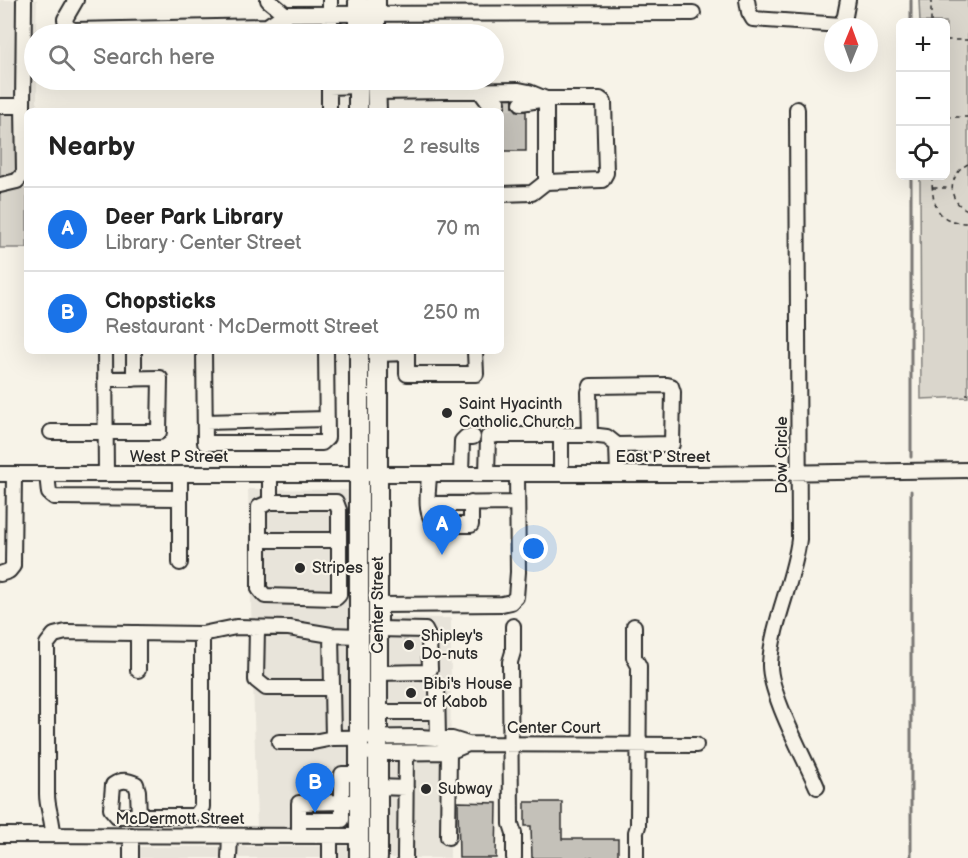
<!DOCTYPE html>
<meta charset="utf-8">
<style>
:root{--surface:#fff;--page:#f2f2f2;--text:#222;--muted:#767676;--line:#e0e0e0;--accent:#1a73e8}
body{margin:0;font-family:"Balsamiq Sans",sans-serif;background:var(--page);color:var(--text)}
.controls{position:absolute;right:18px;top:18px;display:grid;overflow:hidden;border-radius:9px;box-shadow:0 6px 24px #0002}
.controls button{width:54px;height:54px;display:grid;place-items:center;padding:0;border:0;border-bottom:2px solid var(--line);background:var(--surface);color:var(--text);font:30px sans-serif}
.compass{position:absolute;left:824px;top:18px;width:54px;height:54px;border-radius:50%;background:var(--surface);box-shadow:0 6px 24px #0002;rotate:1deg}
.you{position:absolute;left:534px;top:549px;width:21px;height:21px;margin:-15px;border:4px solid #fff;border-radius:50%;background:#1a73e8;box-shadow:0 0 0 9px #1a73e833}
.badge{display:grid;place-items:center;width:39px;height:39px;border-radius:50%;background:var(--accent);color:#fff;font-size:20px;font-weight:700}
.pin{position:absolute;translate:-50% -50px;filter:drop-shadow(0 2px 3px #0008)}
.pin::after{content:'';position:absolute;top:32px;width:21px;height:18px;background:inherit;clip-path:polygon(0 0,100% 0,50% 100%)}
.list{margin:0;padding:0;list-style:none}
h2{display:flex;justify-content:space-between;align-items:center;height:78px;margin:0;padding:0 24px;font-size:26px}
h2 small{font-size:20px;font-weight:400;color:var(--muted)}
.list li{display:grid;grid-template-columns:39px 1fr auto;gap:18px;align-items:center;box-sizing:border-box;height:84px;padding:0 24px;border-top:2px solid var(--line)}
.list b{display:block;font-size:22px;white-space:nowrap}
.list p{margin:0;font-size:20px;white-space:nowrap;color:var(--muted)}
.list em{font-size:20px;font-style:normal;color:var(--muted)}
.icon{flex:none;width:33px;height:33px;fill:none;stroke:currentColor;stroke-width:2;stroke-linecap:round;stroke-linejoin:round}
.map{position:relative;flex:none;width:968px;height:858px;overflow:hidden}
.search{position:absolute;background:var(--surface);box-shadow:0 6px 24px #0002;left:24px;top:24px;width:480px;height:66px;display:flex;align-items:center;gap:15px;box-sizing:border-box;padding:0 21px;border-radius:33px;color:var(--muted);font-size:22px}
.panel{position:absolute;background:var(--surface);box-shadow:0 6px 24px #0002;left:24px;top:108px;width:480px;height:246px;border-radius:9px}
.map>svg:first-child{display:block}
.built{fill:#e8e4da}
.green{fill:#dad6cc;stroke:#82807c;stroke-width:1.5}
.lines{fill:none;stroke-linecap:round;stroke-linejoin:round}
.stream{stroke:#7a7874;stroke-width:3}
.building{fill:#c4c1b9;stroke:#2b2b2b;stroke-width:1.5}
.minor-tunnel{stroke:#cecbc2;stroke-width:14;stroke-dasharray:14 7;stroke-linecap:butt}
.minor-casing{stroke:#2b2b2b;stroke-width:18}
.major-casing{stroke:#2b2b2b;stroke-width:22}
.path{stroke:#2b2b2b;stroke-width:1.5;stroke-dasharray:4.5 4.5;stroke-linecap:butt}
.minor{stroke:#f7f3e8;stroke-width:14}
.major{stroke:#f7f3e8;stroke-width:18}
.poi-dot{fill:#2b2b2b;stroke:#f7f3e8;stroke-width:2}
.labels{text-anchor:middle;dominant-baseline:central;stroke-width:4.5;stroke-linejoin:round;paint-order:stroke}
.poi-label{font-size:16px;fill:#2b2b2b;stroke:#f7f3e8;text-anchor:start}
.street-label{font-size:16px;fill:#2b2b2b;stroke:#f7f3e8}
</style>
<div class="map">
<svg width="968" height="858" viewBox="0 0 968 858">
<rect width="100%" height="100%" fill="#f7f3e8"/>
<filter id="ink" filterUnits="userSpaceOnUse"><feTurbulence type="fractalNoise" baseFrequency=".0167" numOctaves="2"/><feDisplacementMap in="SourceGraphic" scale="12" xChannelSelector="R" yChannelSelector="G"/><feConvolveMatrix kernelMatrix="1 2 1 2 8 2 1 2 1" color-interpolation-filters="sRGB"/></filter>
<g filter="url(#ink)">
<path class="built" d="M0,0H37L34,80H37V111H27V114H0Z
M248,489L353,490L351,617L451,618L450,858H388L387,830L257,829Z
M348,846L349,858H123V847Z"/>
<path class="green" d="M919,0H968V397L921,399L920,176H946V22H920Z
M0,114H27V248H0Z"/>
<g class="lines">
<path class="stream" d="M911,0V22
M911,176V457
M911,491V858"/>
</g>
<path class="building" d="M506,99H513L512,105L517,111H526V151H501V111L506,107Z
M458,802L497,803L496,858H459Z
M525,802H562V839H618V858H532L531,826H525Z"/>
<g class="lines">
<path class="minor-tunnel" d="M498,103H521
M403,638H408"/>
<defs>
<path id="minor" d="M76,0L65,19L67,27L74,30L267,26L285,14L693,13
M268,0L285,14
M747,0L749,12L753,19L841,25L845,16L848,0
M330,34V0
M480,91L489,103H498
M376,92L519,90L529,92L546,99H600L604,102L606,173L602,180L546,182L532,193L501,194
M521,103L546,99V182
M0,106H23L24,0
M797,109L799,539C794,581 772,622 770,664C769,693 804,757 817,787
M329,111V87L358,86
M0,185L17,181L24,173L23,106
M105,351L106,474
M204,351L205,443H322L327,438L326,351
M407,351V374H476L475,351
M378,354L407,353
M134,379V351
M205,422L327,419
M51,432H159L160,378L105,379
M617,445L618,474
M0,474H698L968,470
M47,474L49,493L54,497L180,498
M180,474V563
M429,474C429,489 422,517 438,525H471V503
M461,474L462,441L466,437H473
M487,474L488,437L497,435H590L589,392L591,386L667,385L671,386L673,392L672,444L617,445L607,437L590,435
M561,474V435
M270,502L259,507V589L265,596L336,598L339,595V510L336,502H270V474
M429,504L517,503
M259,540H339
M0,574L9,571L13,566L14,474
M378,605L502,604L511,602L516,597L518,572L517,474
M513,626V652L510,662L511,824L514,833V858
M634,626V657L639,666L638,826L636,832V858
M257,628L256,680L266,688H332
M138,633V670
M331,635L333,738
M378,673L425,672L430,669L429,638L425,630L378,629
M437,687L438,738
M378,712H437
M279,742H313L333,738L419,737L452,739L468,744L696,745
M370,753L449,752L468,744
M378,787L406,788
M351,802H342V774H359
M139,816L138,791L136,784C127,780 122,779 113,785L111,809L117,816H192L197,814L202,807V634
M0,835L359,836
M53,835C53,819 47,809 47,794V644L54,635L66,632L202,634L236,627L289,628L331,635L359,636
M299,836V803L342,802V820H299
M448,837L449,752
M131,858V835
M229,858L230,836
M330,858V836
M405,858L406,753"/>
<path id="major" d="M358,0V34
M376,0V34
M376,80L377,111
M358,111V80
M359,351V858
M378,858V351"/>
</defs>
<use href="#minor" class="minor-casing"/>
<use href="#major" class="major-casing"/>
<path class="path" d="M931,22V0
M946,40H968
M946,117H968
M968,164C949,174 945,201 968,210
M932,176C932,203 935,223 968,223
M933,188H951
M966,394H968"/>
<use href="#minor" class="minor"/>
<use href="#major" class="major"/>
</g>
</g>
<g class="poi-dot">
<circle cx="447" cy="413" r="6"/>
<circle cx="300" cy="568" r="6"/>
<circle cx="409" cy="645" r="6"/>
<circle cx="411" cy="693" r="6"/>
<circle cx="426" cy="789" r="6"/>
</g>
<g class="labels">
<g class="poi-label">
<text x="459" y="404">Saint Hyacinth<tspan x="459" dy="18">Catholic Church</tspan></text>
<text x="312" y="568">Stripes</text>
<text x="421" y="636">Shipley's<tspan x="421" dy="18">Do-nuts</tspan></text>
<text x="423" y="684">Bibi's House<tspan x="423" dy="18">of Kabob</tspan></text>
<text x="438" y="789">Subway</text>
</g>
<g class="street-label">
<text transform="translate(782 455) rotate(-90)">Dow Circle</text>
<text x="179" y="457">West P Street</text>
<text x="663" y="457">East P Street</text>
<text transform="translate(378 605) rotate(-90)">Center Street</text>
<text x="554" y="728">Center Court</text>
<text x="180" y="819">McDermott Street</text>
</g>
</g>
</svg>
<div class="controls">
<button>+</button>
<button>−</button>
<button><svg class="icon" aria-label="locate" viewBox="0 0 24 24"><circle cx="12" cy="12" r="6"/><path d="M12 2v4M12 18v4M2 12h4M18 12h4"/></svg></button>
</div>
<svg class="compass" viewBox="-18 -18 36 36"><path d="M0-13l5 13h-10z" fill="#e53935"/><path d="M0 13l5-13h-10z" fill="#767676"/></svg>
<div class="you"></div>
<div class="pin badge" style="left:442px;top:555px">A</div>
<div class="pin badge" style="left:315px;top:813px">B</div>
<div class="search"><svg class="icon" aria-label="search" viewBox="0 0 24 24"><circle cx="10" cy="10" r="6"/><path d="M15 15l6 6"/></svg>Search here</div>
<section class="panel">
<h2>Nearby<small>2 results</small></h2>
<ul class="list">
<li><span class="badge">A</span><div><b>Deer Park Library</b><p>Library · Center Street</p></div><em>70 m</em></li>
<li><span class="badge">B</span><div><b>Chopsticks</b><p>Restaurant · McDermott Street</p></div><em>250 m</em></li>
</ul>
</section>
</div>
